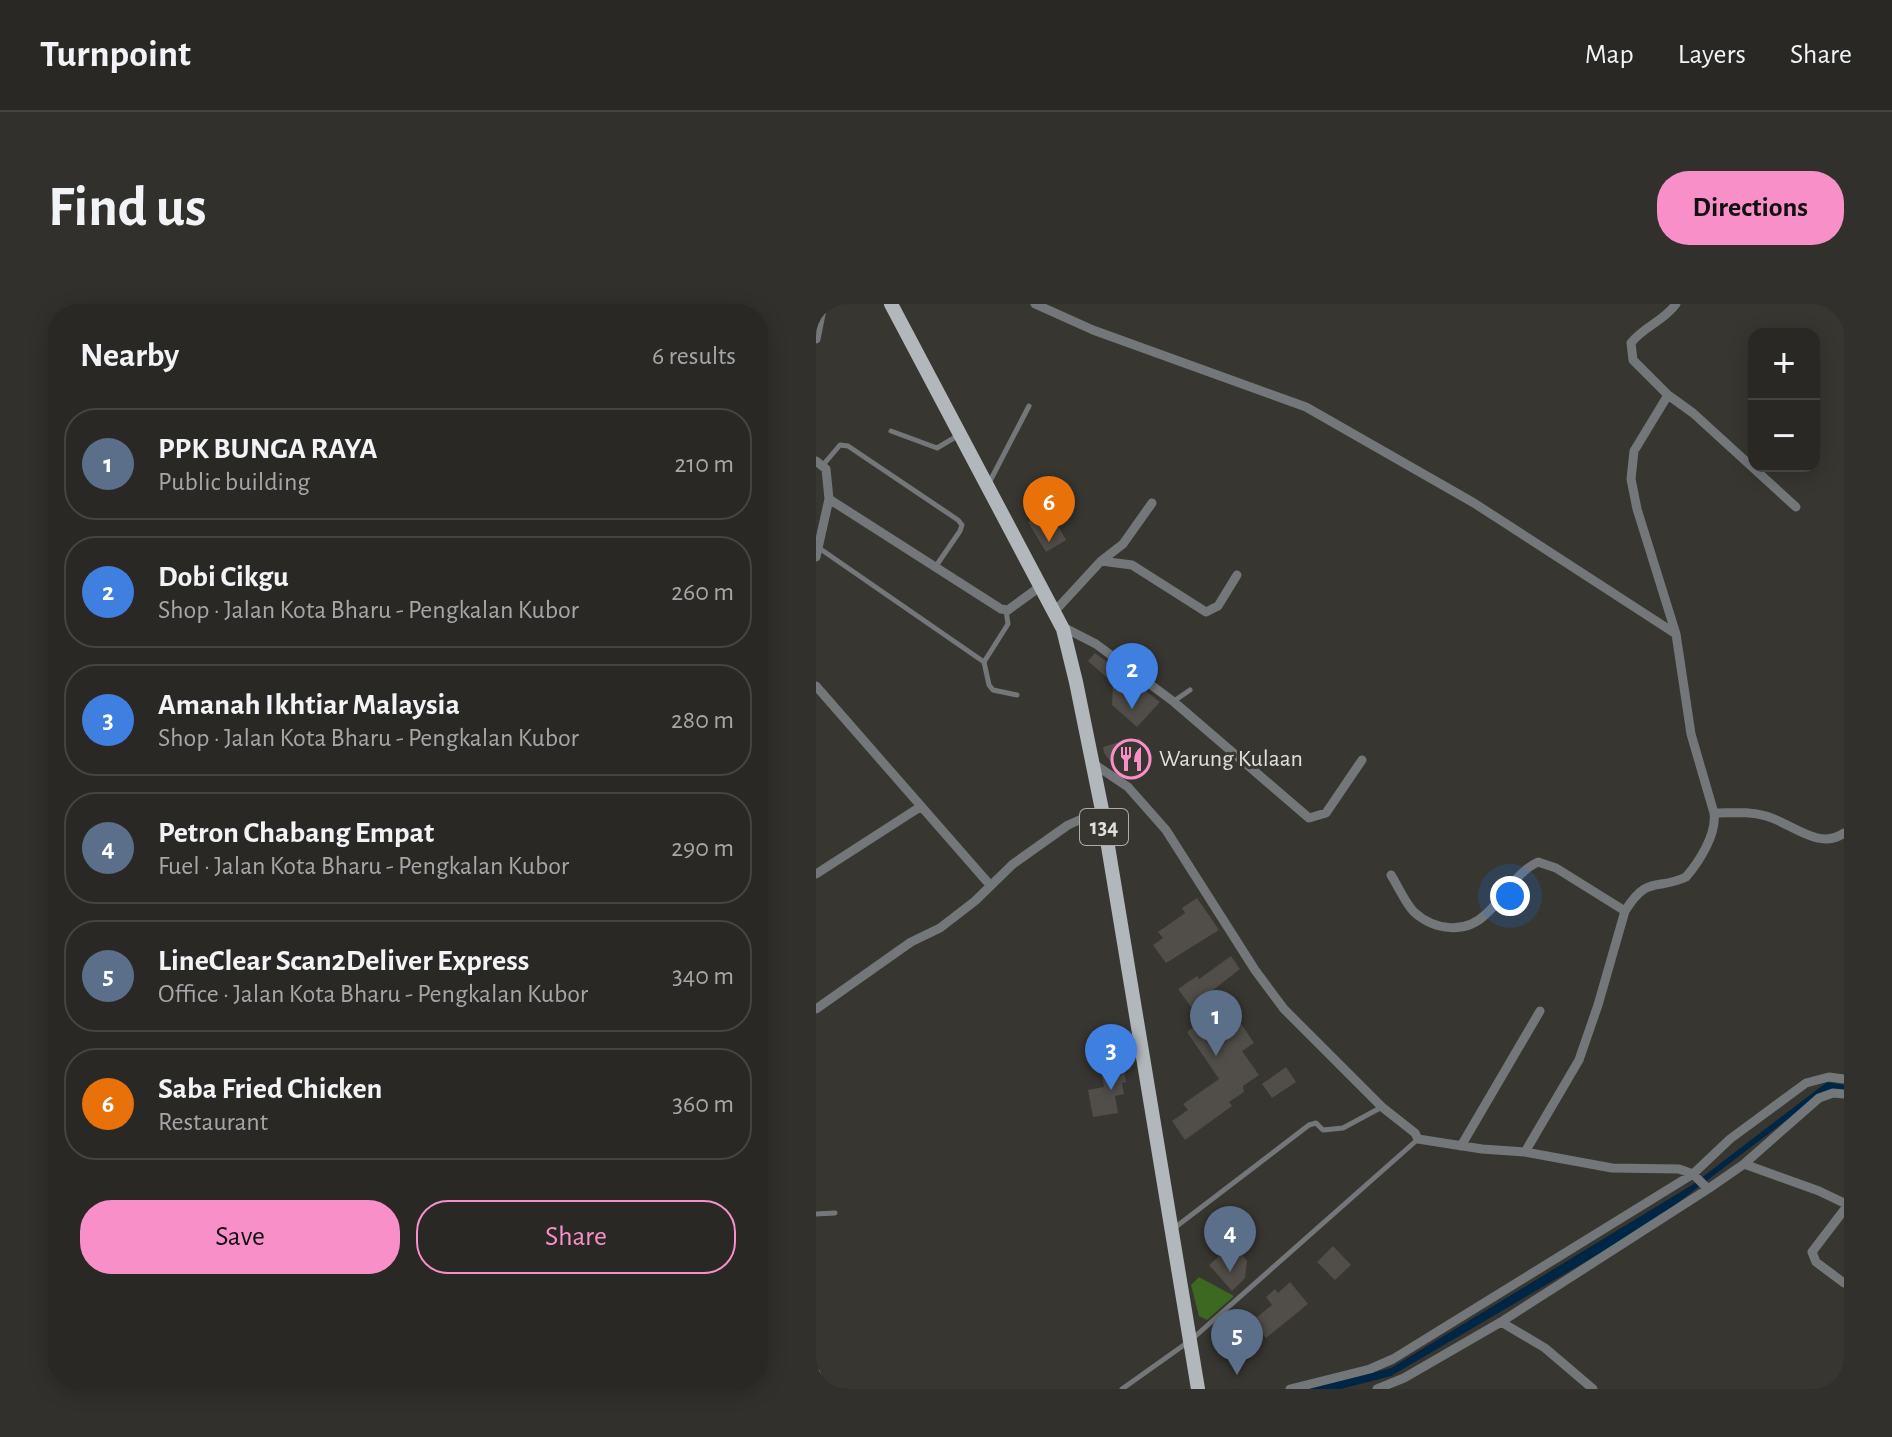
<!DOCTYPE html>
<meta charset="utf-8">
<style>
:root{--surface:#2a2825;--page:#32302d;--text:#f1f3f6;--muted:#a5a6a7;--line:#464442;--accent:#f98fc8}
body{margin:0;font-family:"Alegreya Sans",sans-serif;background:var(--page);color:var(--text)}
.controls{position:absolute;right:24px;top:24px;display:grid;overflow:hidden;border-radius:16px;box-shadow:0 4px 20px #0003}
.controls button{width:72px;height:72px;display:grid;place-items:center;padding:0;border:0;border-bottom:2px solid var(--line);background:var(--surface);color:var(--text);font:40px sans-serif}
.you{position:absolute;left:694px;top:592px;width:28px;height:28px;margin:-20px;border:6px solid #fff;border-radius:50%;background:#1a73e8;box-shadow:0 0 0 12px #1a73e833}
.badge{display:grid;place-items:center;width:52px;height:52px;border-radius:50%;background:var(--accent);color:#fff;font-size:26px;font-weight:700}
.pin{position:absolute;translate:-50% -66px;filter:drop-shadow(0 2px 4px #0008)}
.pin::after{content:'';position:absolute;top:42px;width:28px;height:24px;background:inherit;clip-path:polygon(0 0,100% 0,50% 100%)}
.list{margin:0;padding:0;list-style:none}
h2{display:flex;justify-content:space-between;align-items:center;height:104px;margin:0;padding:0 32px;font-size:34px}
h2 small{font-size:26px;font-weight:400;color:var(--muted)}
.list li{display:grid;grid-template-columns:52px 1fr auto;gap:24px;align-items:center;box-sizing:border-box;height:112px;margin:0 16px 16px;padding:0 16px;border:2px solid var(--line);border-radius:32px}
.list b{display:block;font-size:30px;white-space:nowrap}
.list p{margin:0;font-size:26px;white-space:nowrap;color:var(--muted)}
.list em{font-size:26px;font-style:normal;color:var(--muted)}
.actions{display:flex;gap:16px;padding:24px 32px}
.actions a{flex:1;padding:18px 0;border:2px solid var(--accent);border-radius:32px;text-align:center;font-size:28px;color:var(--accent)}
.actions .main{background:var(--accent);color:#111}
.map{position:relative;flex:none;width:1028px;height:1085px;overflow:hidden;border-radius:32px}
header{display:flex;align-items:center;gap:48px;box-sizing:border-box;height:112px;padding:0 40px;background:var(--surface);border-bottom:2px solid var(--line)}
header strong{font-size:38px}
nav{display:flex;gap:44px;margin-inline-start:auto;font-size:28px}
.intro{display:flex;align-items:center;justify-content:space-between;box-sizing:border-box;height:192px;padding:0 48px}
h1{margin:0;font-size:56px}
.button{padding:20px 36px;border-radius:32px;background:var(--accent);color:#111;font-size:28px;font-weight:700}
main{display:flex;gap:48px;padding:0 48px}
aside{flex:1;background:var(--surface);border-radius:32px;box-shadow:0 4px 20px #0003}
.map>svg:first-child{display:block}
.green{fill:#3c6821}
.water{fill:#002645}
.building{fill:#514d48}
.lines{fill:none;stroke-linecap:round;stroke-linejoin:round}
.lane{stroke:#747779;stroke-width:5}
.street{stroke:#747779;stroke-width:9}
.primary{stroke:#b1b7bb;stroke-width:14}
.labels{text-anchor:middle;dominant-baseline:central;stroke-width:6;stroke-linejoin:round;paint-order:stroke}
.shield{fill:#383631;stroke:#aeaca9;stroke-width:2}
.shield-label{font-size:22px;font-weight:bold;fill:#e1dfdc}
.poi-label{font-size:24px;fill:#e1dfdc;stroke:#383631;text-anchor:start}
</style>
<header>
<strong>Turnpoint</strong>
<nav><a>Map</a><a>Layers</a><a>Share</a></nav>
</header>
<div class="intro"><h1>Find us</h1><a class="button">Directions</a></div>
<main>
<aside>
<h2>Nearby<small>6 results</small></h2>
<ul class="list">
<li><span class="badge" style="background:#5c6f8a">1</span><div><b>PPK BUNGA RAYA</b><p>Public building</p></div><em>210 m</em></li>
<li><span class="badge" style="background:#3f7fe0">2</span><div><b>Dobi Cikgu</b><p>Shop · Jalan Kota Bharu - Pengkalan Kubor</p></div><em>260 m</em></li>
<li><span class="badge" style="background:#3f7fe0">3</span><div><b>Amanah Ikhtiar Malaysia</b><p>Shop · Jalan Kota Bharu - Pengkalan Kubor</p></div><em>280 m</em></li>
<li><span class="badge" style="background:#5c6f8a">4</span><div><b>Petron Chabang Empat</b><p>Fuel · Jalan Kota Bharu - Pengkalan Kubor</p></div><em>290 m</em></li>
<li><span class="badge" style="background:#5c6f8a">5</span><div><b>LineClear Scan2Deliver Express</b><p>Office · Jalan Kota Bharu - Pengkalan Kubor</p></div><em>340 m</em></li>
<li><span class="badge" style="background:#e8710a">6</span><div><b>Saba Fried Chicken</b><p>Restaurant</p></div><em>360 m</em></li>
</ul>
<div class="actions"><a class="main">Save</a><a>Share</a></div>
</aside>
<div class="map">
<svg width="1028" height="1085" viewBox="0 0 1028 1085">
<rect width="100%" height="100%" fill="#383631"/>
<path class="green" d="M383,973L418,992L391,1016L383,1012L375,981Z"/>
<path class="water" d="M1011,778L1028,781V788L985,805L843,913L798,941L575,1072L525,1085H492L575,1064L876,881Z"/>
<path class="building" d="M232,205L250,236L230,248L212,218Z
M279,349L344,398L321,423L296,401L297,379L272,357Z
M323,434L337,453L310,473L302,467L288,449L287,443L303,438L308,445Z
M381,594L403,626L350,659L337,641L347,634L342,628L369,609L366,604Z
M415,652L424,665L375,703L362,685L381,672L383,675Z
M414,703L438,739L426,747L443,771L427,782L428,788L413,798L416,802L369,836L356,817L372,806L367,800L403,775L371,728L388,715L390,719Z
M302,735L310,778L306,779L308,790L299,792L302,809L277,813L272,786L288,783L280,739Z
M470,763L480,778L456,794L446,780Z
M517,942L535,961L519,976L501,958Z
M423,947L431,957L429,974L416,987L393,961L408,948L414,955Z
M474,978L492,1000L450,1034L436,1017L456,1001L450,993L459,985L462,989Z"/>
<g class="lines">
<path class="lane" d="M75,127L121,144L143,131
M7,161L24,141L32,142L142,216L146,221L144,227L120,262
M172,181L213,102
M3,244L168,358L192,320L190,306
M168,358L173,381L177,386L201,391
M358,397L374,386
M0,910L19,909
M357,925L493,821L500,819L507,826L527,824L566,803
M306,1085L375,1036L601,836"/>
<path class="street" d="M219,0L277,26L490,103L658,199L860,330
M0,35L7,0
M852,91L877,109L980,203
M0,157L10,165L13,195L185,305L192,306L225,282
M0,253L13,195
M285,257L307,240L336,199
M238,308L285,257L316,261L390,308L402,302L421,271
M245,322L280,340L358,398L493,514L510,509L546,456
M0,382L174,581
M275,458L312,483L350,526L439,666L468,705L566,803L599,829L602,835L666,845L709,848L796,864L863,865L877,870L892,885
M898,509C916,509 933,507 950,512C975,519 1003,547 1028,529
M0,570L104,503
M575,571C582,582 589,599 598,608C619,627 650,630 670,610C688,594 700,568 722,558L740,564L809,607
M0,705L95,638L124,624L159,597L197,560L252,521L286,506
M645,842L724,707
M709,848L763,756L782,701L809,607C832,570 841,587 870,573C883,558 901,530 898,509L875,430L860,330L821,205L815,175L818,147L852,91L817,56L815,39C827,23 848,17 860,0
M928,860L1003,887L1028,899
M1028,906L996,948L1000,958L1028,979
M685,1018L729,1044L777,1085
M0,1069L5,1085
M474,1085L554,1065L577,1055L877,870L914,835L990,779L1013,773L1028,775
M561,1085L588,1074L685,1018L892,885L928,860L1003,794L1017,789L1028,790"/>
<path class="primary" d="M75,0L247,325L260,378L286,506L382,1085"/>
</g>
<defs>
<symbol id="restaurant-ring" viewBox="-11 -11 22 22"><circle r="9.5" fill="#383631" stroke="#f98fc8" stroke-width="1.5"/><path d="M-5-6h1v4h1v-4h1v4h1v-4h1v5L-1.5 .5V6h-2V.5L-5-1ZM5-6V6H3V1.5H1.5Q1.5-4 5-6Z" fill="#f98fc8"/></symbol>
</defs>
<g fill-rule="evenodd">
<use href="#restaurant-ring" x="293" y="433" width="44" height="44"/>
</g>
<g class="labels">
<rect class="shield" x="264" y="505" width="48" height="36" rx="6"/>
<g class="shield-label">
<text x="288" y="523">134</text>
</g>
<g class="poi-label">
<text x="343" y="455">Warung Kulaan</text>
</g>
</g>
</svg>
<div class="controls">
<button>+</button>
<button>−</button>
</div>
<div class="you"></div>
<div class="pin badge" style="left:400px;top:752px;background:#5c6f8a">1</div>
<div class="pin badge" style="left:316px;top:405px;background:#3f7fe0">2</div>
<div class="pin badge" style="left:295px;top:786px;background:#3f7fe0">3</div>
<div class="pin badge" style="left:414px;top:968px;background:#5c6f8a">4</div>
<div class="pin badge" style="left:421px;top:1071px;background:#5c6f8a">5</div>
<div class="pin badge" style="left:233px;top:238px;background:#e8710a">6</div>
</div>
</main>
